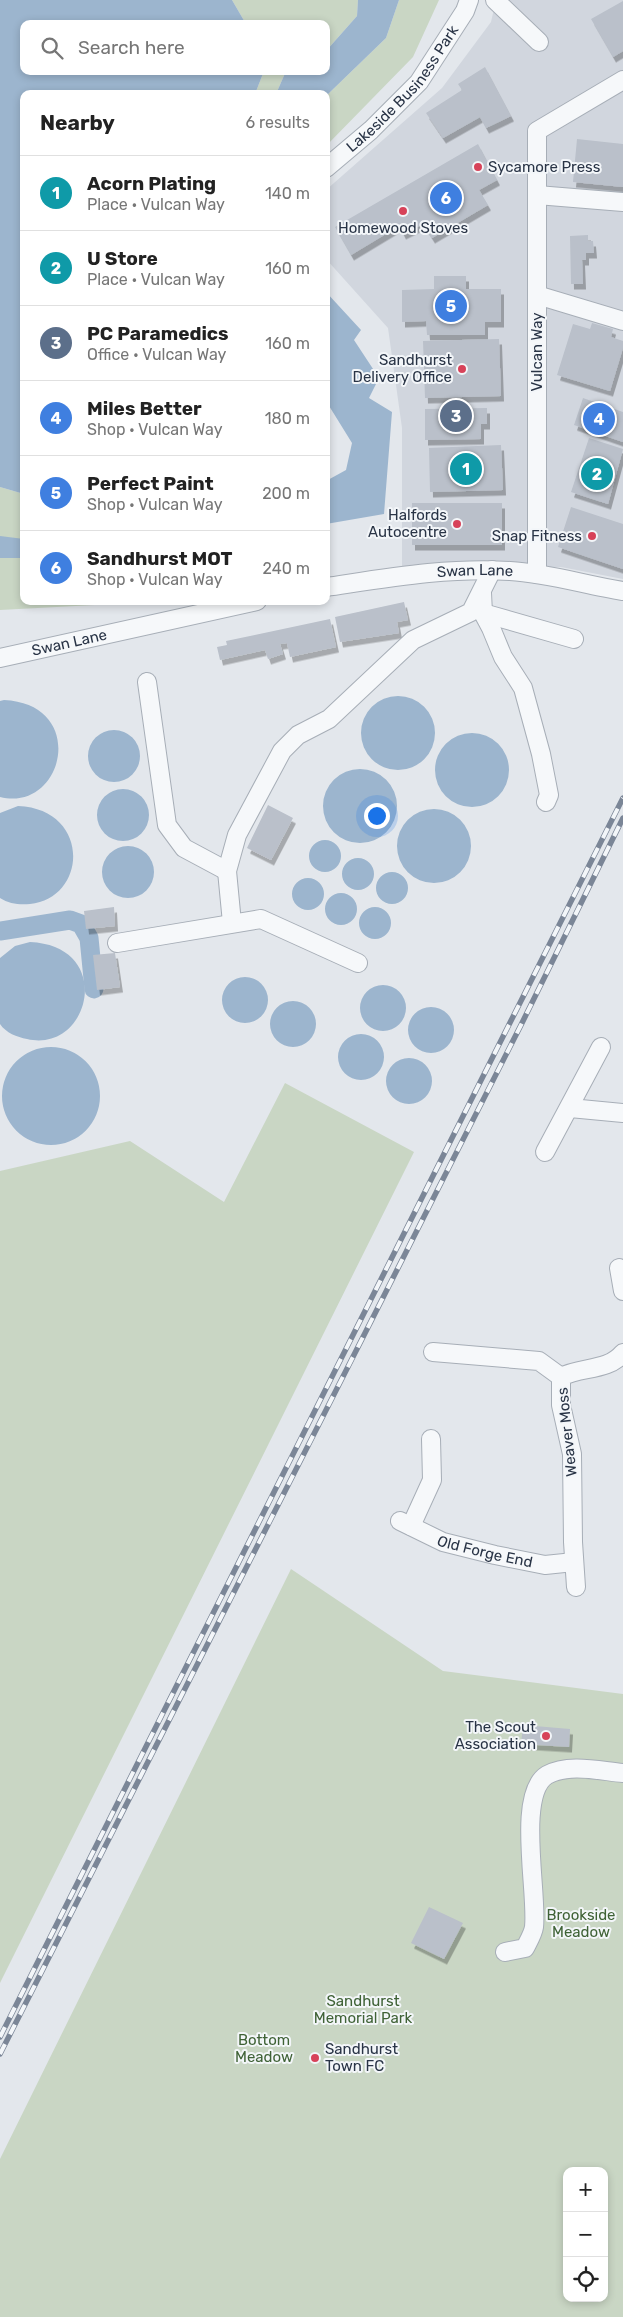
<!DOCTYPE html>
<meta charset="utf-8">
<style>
:root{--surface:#fff;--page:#f6f6f6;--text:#222;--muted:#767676;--line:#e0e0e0;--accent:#b45309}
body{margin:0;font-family:Rubik,sans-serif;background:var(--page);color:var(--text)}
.controls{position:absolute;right:15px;bottom:15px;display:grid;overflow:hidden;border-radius:10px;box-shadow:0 2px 8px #0003}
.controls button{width:45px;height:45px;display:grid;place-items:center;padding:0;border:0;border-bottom:1px solid var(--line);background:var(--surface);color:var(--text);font:25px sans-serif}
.you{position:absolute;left:376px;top:815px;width:18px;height:18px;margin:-12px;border:4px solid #fff;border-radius:50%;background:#1a73e8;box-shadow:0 0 0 8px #1a73e833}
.badge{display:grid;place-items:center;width:32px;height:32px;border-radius:50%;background:var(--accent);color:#fff;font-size:16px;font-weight:700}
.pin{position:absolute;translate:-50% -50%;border:2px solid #fff;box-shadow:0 1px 5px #0006}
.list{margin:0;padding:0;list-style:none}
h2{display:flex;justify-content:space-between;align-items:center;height:65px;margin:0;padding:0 20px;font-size:21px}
h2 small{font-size:16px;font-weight:400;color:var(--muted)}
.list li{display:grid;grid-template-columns:32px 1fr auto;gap:15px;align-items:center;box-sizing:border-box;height:75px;padding:0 20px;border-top:1px solid var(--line)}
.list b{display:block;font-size:19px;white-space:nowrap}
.list p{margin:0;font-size:16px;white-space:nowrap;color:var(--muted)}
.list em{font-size:16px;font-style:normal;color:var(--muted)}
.icon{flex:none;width:28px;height:28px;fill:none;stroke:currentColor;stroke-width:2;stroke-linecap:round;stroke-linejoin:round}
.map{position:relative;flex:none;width:623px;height:2317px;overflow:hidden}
.search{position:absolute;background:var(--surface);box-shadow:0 2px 8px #0003;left:20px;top:20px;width:310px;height:55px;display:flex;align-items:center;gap:12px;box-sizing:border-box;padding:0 18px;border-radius:10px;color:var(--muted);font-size:19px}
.panel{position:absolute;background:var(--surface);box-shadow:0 2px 8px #0003;left:20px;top:90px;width:310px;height:515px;border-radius:10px}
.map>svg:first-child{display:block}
.built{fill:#d1d6de}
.green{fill:#c9d6c4;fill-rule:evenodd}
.water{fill:#9cb5ce}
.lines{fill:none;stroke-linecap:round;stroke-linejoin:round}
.canal{stroke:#9cb5ce;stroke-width:19}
.building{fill:#bac0ca;filter:url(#shadow)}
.minor-casing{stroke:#a7aeb7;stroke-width:20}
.minor{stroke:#f6f8fa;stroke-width:18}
.rail-casing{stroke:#7b8697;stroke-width:5.5}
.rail{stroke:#f3f6f9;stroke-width:4;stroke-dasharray:11;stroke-linecap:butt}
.poi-dot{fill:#d74259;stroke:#f3f6f9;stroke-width:2}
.labels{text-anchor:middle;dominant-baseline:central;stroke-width:4;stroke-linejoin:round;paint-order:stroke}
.street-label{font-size:15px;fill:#293446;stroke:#f3f6f9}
.poi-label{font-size:15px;fill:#293446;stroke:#f3f6f9;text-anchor:end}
.park-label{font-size:15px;fill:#3f6236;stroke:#f3f6f9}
</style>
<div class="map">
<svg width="623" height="2317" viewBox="0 0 623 2317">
<defs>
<filter id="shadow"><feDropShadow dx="3" dy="5.5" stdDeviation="0" flood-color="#0004"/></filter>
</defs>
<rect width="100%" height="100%" fill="#e3e7ec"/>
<path class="built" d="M496,0H623V579L561,567L402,566V428L388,328L326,259V190L442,88L491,22Z"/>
<path class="green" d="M232,0H358L357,16L326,51V24H246Z
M399,0H439L413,57L326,146V96L386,38Z
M264,71H286L276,94H255Z
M0,487L24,494V601H170L0,610Z
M285,1083L414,1152L0,1983V1171L130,1141L224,1202Z
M291,1569L443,1671L623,1694V2317H0V2159ZM567,2171H604V2298H567Z"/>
<path class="water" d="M0,0H232L246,24H24V71H264L255,94H24V494L0,487Z
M358,0H399L386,38L326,96V94H276L286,71H326V51L357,16Z
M326,292L361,330L354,340L379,378L369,398L392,412L384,514L326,524V481L346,470L352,443L326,401Z
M0,536L24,539V558H0Z
M361 733a37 37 0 1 1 74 0a37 37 0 1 1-74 0Z
M4,700C89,704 64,813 0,797V701Z
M88 756a26 26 0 1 1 52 0a26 26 0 1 1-52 0Z
M435 770a37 37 0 1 1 74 0a37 37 0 1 1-74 0Z
M323 806a37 37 0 1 1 74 0a37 37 0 1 1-74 0Z
M97 815a26 26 0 1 1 52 0a26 26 0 1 1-52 0Z
M18,806C91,809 88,898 30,904C20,905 9,904 0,898V813Z
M397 846a37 37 0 1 1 74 0a37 37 0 1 1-74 0Z
M309 856a16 16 0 1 1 32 0a16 16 0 1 1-32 0Z
M102 872a26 26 0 1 1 52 0a26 26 0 1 1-52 0Z
M342 874a16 16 0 1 1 32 0a16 16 0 1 1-32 0Z
M376 888a16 16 0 1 1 32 0a16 16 0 1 1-32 0Z
M292 894a16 16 0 1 1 32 0a16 16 0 1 1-32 0Z
M325 909a16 16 0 1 1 32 0a16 16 0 1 1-32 0Z
M359 923a16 16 0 1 1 32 0a16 16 0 1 1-32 0Z
M30,942C116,946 90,1054 27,1039C17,1037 6,1033 0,1024V958L15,946Z
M222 1000a23 23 0 1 1 46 0a23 23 0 1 1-46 0Z
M360 1008a23 23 0 1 1 46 0a23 23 0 1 1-46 0Z
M270 1024a23 23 0 1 1 46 0a23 23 0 1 1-46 0Z
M408 1030a23 23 0 1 1 46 0a23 23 0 1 1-46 0Z
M338 1057a23 23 0 1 1 46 0a23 23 0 1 1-46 0Z
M2 1096a49 49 0 1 1 98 0a49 49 0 1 1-98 0Z
M386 1081a23 23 0 1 1 46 0a23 23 0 1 1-46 0Z"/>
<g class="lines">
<path class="canal" d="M0,931L70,920L81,924L89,938L94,989"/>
</g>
<path class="building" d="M623,1V51L613,57L591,19Z
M485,67L511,116L486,128L480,117L443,138L426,113L462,90L458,84Z
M577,139L623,144V187L573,182Z
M478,144L497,180L479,190L488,205L432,238L423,224L403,234L399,226L351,255L335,227Z
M588,235V241H593L594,253H586V260H582L583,284H571L570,236Z
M434,276H466V289H501V322H485V335H427L426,321L402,322V290L434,289Z
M592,323L613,329L611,337L623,341V348L610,391L557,375L573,324L590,329Z
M499,339L501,396L425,398L423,341Z
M583,398L623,412V442L574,425Z
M487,408V424H481V439L425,440V409Z
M589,438L623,449L608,504L571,492Z
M501,445L503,490L430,492L429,448Z
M412,503H502V545H412Z
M571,507L623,524V569L558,547Z
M404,602L408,620L397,622L399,633L340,642L335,617Z
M330,619L336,647L290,657L287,643L280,644L283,654L268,659L265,650L220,660L217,647L227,645L226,641Z
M268,805L293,818L271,860L247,848Z
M114,907L115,926L86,929L84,911Z
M115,953L120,987L97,990L93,955Z
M523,1725L570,1729L569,1747L521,1744Z
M429,1907L463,1923L444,1959L411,1943Z"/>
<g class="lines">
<defs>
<g id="minor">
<path d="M495,0L539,42"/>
<path id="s1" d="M326,168L371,130L419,82L465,11L469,0"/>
<path d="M537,195L623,202"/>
<path d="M537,295L623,321"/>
<path d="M537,574V131L623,80"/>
<path id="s2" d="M326,587C387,578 448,567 510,571C548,573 585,585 623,591"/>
<path d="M482,593L483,613L491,628L503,657L523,688L541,754L549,795L546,802"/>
<path d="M483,613L574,639"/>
<path id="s3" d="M0,658L257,601"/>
<path d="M147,682L167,825L184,848L227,871"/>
<path d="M232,923L227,871L237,835L282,751L298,735L329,719L413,640L471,612L492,570"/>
<path d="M117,943L261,919L358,963"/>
<path d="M570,1108L623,1113"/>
<path d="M545,1152L601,1047"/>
<path d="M619,1268L623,1291"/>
<path d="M433,1352L539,1361L561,1377"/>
<path id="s4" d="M400,1521L443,1542L495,1555L545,1565L574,1562"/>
<path d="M411,1526L432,1480L431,1439"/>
<path d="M576,1587L573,1542L572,1454L561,1405V1377C581,1366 607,1372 623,1353"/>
<path d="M505,1952L525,1948C528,1942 533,1934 534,1927C538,1893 516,1794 547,1775C569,1763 600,1771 623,1773"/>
</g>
</defs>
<use href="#minor" class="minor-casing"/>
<use href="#minor" class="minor"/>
<defs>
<path id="rail" d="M0,2037L623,798
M0,2054L521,1025L623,818"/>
</defs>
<use href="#rail" class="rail-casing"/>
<use href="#rail" class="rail"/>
</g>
<g class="poi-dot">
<circle cx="478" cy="167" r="5"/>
<circle cx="403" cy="211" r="5"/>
<circle cx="462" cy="369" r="5"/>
<circle cx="457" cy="524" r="5"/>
<circle cx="592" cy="536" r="5"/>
<circle cx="546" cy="1736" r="5"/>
<circle cx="315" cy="2058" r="5"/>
</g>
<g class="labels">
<g class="street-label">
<text stroke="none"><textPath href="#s1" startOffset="111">Lakeside Business Park</textPath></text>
<text transform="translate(537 352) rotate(-90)">Vulcan Way</text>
<text stroke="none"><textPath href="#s2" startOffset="150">Swan Lane</textPath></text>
<text stroke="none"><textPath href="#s3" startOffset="71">Swan Lane</textPath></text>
<text transform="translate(567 1432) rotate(-96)">Weaver Moss</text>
<text stroke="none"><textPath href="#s4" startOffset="91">Old Forge End</textPath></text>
</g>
<g class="poi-label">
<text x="488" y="167" text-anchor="start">Sycamore Press</text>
<text x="403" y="228" text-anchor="middle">Homewood Stoves</text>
<text x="452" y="360">Sandhurst<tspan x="452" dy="17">Delivery Office</tspan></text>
<text x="447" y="515">Halfords<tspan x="447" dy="17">Autocentre</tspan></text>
<text x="582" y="536">Snap Fitness</text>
<text x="536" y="1727">The Scout<tspan x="536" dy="17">Association</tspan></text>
<text x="325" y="2049" text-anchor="start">Sandhurst<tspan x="325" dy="17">Town FC</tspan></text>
</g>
<g class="park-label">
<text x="581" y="1915">Brookside<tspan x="581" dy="17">Meadow</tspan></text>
<text x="363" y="2001">Sandhurst<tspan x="363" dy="17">Memorial Park</tspan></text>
<text x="264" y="2040">Bottom<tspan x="264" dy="17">Meadow</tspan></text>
</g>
</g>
</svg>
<div class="controls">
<button>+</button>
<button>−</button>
<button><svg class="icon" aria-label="locate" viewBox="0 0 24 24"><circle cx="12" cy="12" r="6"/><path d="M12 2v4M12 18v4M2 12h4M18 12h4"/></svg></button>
</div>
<div class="you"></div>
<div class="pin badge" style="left:466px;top:469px;background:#0f9aa8">1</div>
<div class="pin badge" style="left:597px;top:474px;background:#0f9aa8">2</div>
<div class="pin badge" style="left:456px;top:416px;background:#5c6f8a">3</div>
<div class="pin badge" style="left:599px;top:419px;background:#3f7fe0">4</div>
<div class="pin badge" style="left:451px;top:306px;background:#3f7fe0">5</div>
<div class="pin badge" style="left:446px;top:198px;background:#3f7fe0">6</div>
<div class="search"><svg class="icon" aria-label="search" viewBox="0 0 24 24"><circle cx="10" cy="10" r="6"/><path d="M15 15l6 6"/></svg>Search here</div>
<section class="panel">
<h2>Nearby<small>6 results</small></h2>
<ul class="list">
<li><span class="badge" style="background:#0f9aa8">1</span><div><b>Acorn Plating</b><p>Place · Vulcan Way</p></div><em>140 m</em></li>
<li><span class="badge" style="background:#0f9aa8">2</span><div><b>U Store</b><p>Place · Vulcan Way</p></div><em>160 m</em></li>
<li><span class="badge" style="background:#5c6f8a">3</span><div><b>PC Paramedics</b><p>Office · Vulcan Way</p></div><em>160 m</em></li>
<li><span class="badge" style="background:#3f7fe0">4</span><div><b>Miles Better</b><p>Shop · Vulcan Way</p></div><em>180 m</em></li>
<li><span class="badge" style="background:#3f7fe0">5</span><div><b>Perfect Paint</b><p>Shop · Vulcan Way</p></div><em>200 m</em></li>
<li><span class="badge" style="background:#3f7fe0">6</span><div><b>Sandhurst MOT</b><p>Shop · Vulcan Way</p></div><em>240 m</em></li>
</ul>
</section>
</div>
